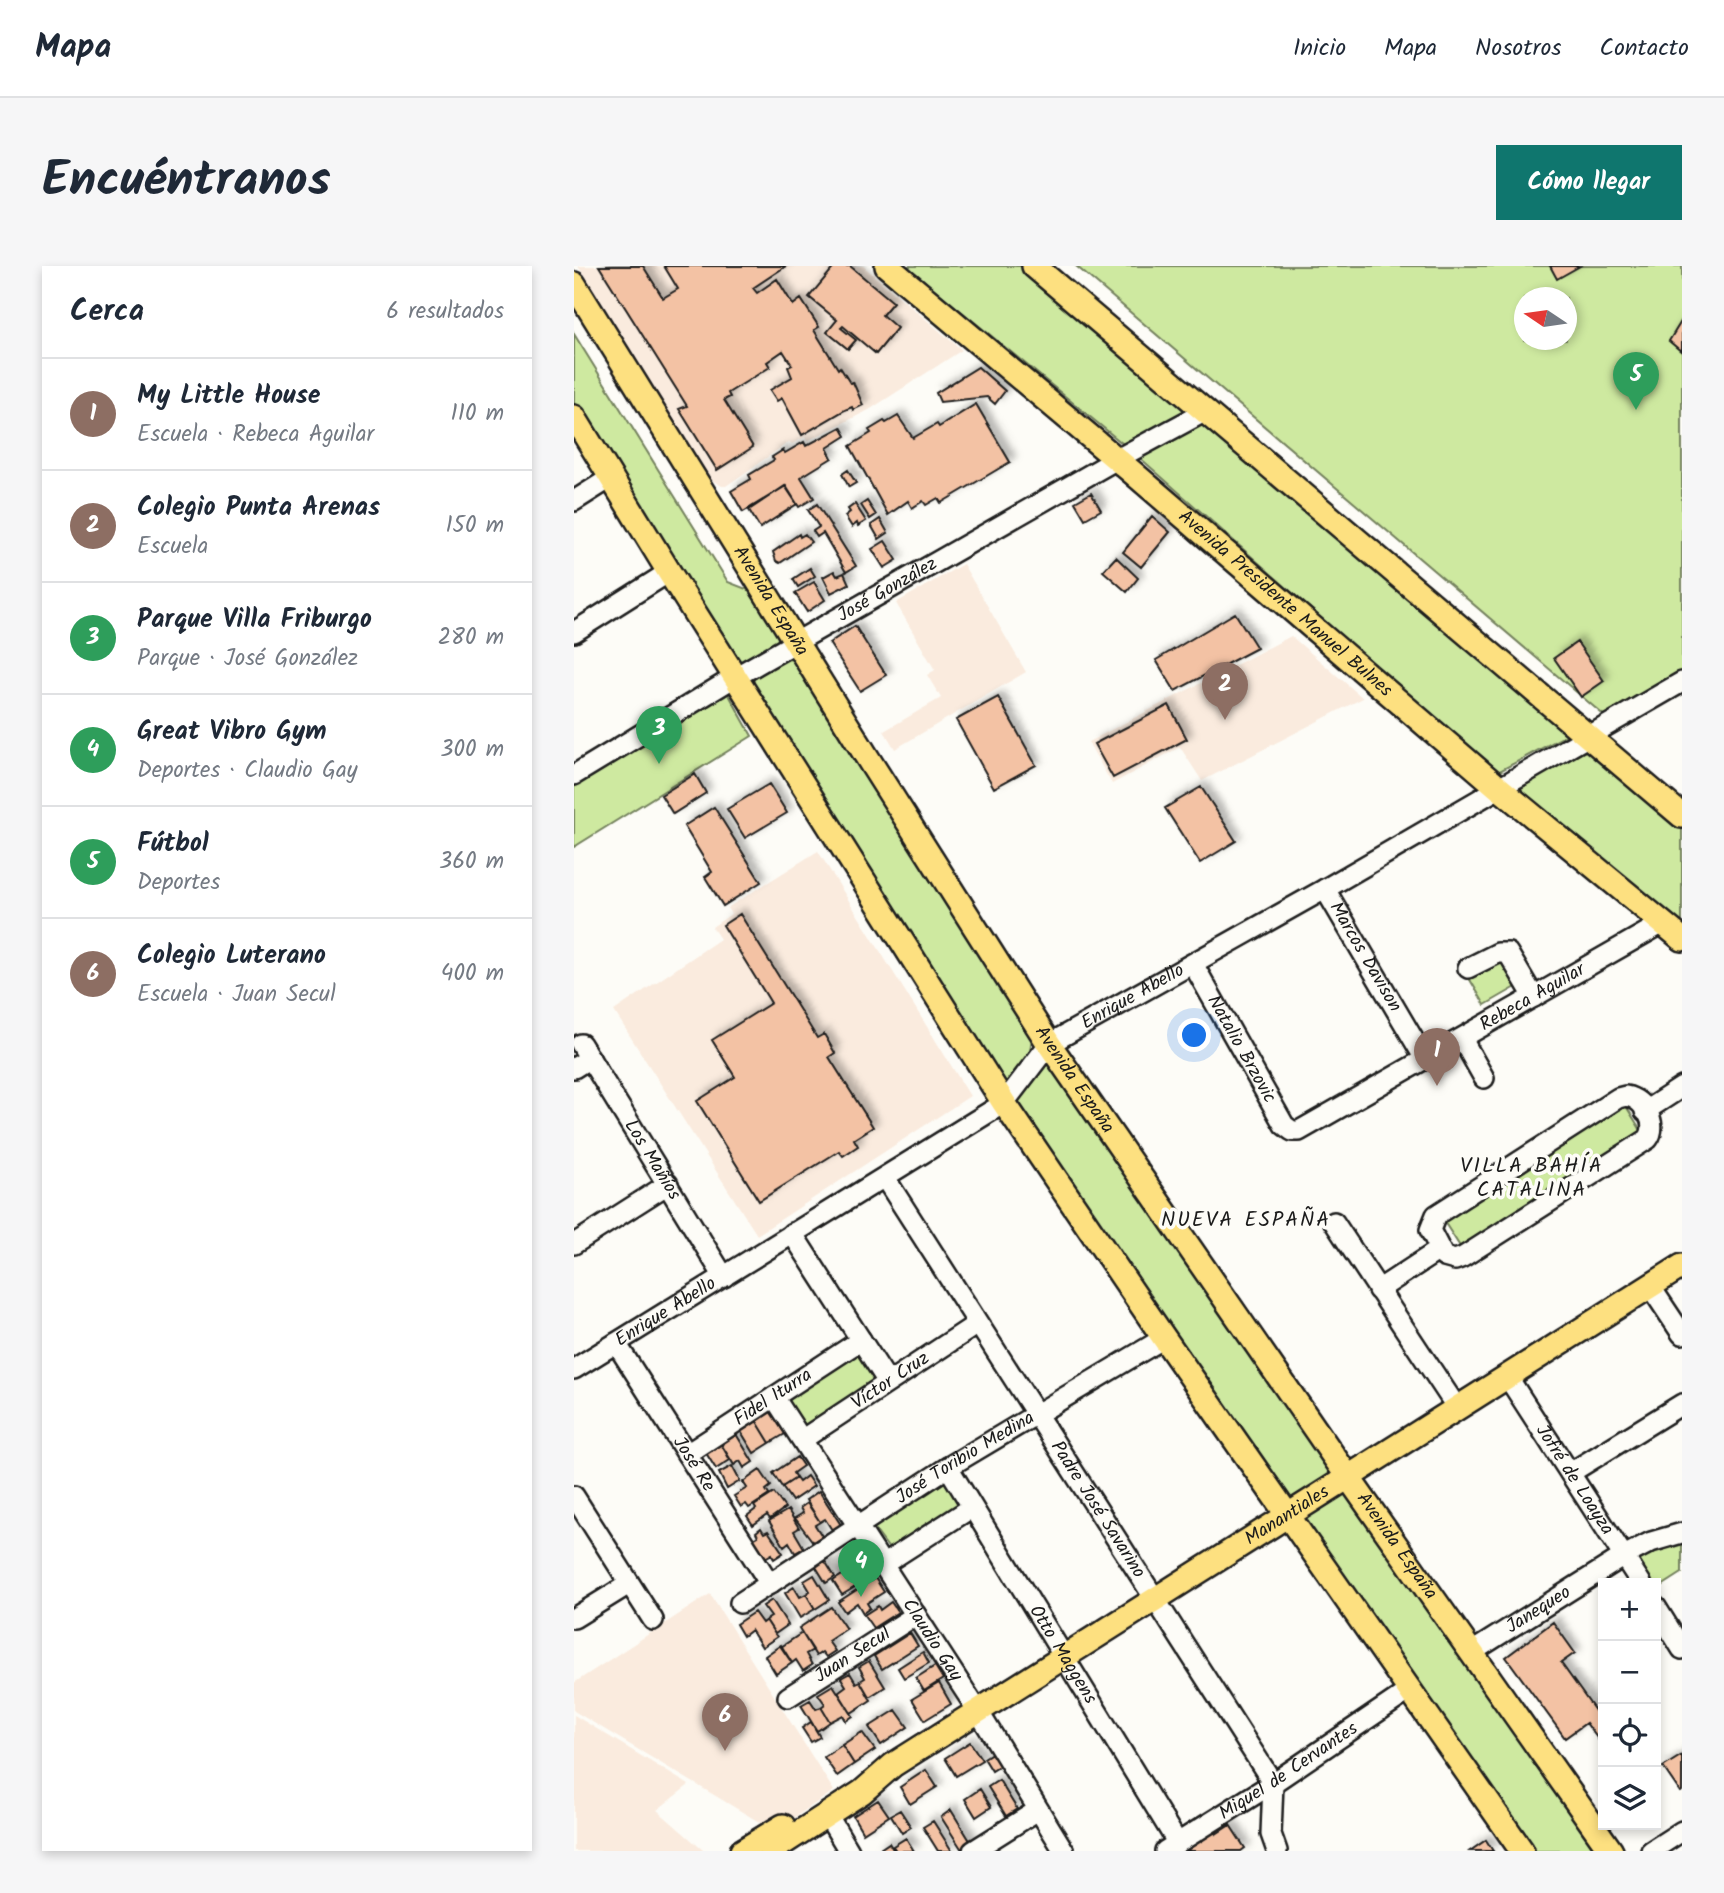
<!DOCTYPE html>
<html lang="es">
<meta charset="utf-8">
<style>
:root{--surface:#fff;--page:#f6f6f7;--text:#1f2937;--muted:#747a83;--line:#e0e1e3;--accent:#0f766e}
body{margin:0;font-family:Kalam,sans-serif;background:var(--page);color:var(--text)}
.controls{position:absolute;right:21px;bottom:21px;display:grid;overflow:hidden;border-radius:0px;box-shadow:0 4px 10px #0003}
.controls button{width:63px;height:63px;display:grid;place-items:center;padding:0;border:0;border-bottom:2px solid var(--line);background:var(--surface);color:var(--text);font:35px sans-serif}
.compass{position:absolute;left:940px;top:21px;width:63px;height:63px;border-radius:50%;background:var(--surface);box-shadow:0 4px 10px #0003;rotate:283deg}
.you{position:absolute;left:621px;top:770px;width:24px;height:24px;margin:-18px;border:5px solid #fff;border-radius:50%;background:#1a73e8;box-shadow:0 0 0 10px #1a73e833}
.badge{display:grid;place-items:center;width:46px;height:46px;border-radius:50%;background:var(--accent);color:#fff;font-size:23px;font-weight:700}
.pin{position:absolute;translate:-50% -58px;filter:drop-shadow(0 2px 4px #0008)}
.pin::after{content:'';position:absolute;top:37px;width:24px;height:21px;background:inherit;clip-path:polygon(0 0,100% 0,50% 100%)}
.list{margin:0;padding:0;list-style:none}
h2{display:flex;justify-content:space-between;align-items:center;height:91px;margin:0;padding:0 28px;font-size:30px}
h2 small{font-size:23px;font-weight:400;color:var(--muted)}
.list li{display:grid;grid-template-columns:46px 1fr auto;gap:21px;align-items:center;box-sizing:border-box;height:112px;padding:0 28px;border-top:2px solid var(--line)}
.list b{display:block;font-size:26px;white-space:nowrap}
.list p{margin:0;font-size:23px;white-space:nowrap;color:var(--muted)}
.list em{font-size:23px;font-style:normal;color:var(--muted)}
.icon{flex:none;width:38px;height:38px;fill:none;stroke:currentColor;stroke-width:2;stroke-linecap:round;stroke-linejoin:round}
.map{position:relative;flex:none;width:1108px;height:1585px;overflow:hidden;border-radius:0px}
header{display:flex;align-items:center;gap:42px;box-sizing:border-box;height:98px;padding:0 35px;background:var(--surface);border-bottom:2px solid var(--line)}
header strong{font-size:33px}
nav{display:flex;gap:38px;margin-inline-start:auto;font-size:24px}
.intro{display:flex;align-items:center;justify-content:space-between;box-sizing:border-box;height:168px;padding:0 42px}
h1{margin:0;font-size:49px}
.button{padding:18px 32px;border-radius:0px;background:var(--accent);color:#fff;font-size:24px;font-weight:700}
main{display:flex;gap:42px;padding:0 42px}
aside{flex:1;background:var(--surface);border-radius:0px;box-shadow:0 4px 10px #0003}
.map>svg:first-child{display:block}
.built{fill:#faebde}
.green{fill:#cee9a0;stroke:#75825e;stroke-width:2;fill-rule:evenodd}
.building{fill:#f3c2a4;stroke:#1c1c1c;stroke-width:2;filter:url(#shadow)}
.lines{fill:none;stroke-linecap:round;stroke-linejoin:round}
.minor-casing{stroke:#1c1c1c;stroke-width:24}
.major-casing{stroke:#1c1c1c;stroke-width:28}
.minor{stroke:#fdfcf7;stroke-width:19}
.major{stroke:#fde080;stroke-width:23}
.labels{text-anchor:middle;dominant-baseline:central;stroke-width:7;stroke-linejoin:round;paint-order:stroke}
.street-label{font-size:19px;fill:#1c1c1c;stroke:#fdfcf7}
.neighbourhood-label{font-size:21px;letter-spacing:2px;fill:#1c1c1c;stroke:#fdfcf7}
</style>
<header>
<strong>Mapa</strong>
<nav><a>Inicio</a><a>Mapa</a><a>Nosotros</a><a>Contacto</a></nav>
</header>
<div class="intro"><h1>Encuéntranos</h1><a class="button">Cómo llegar</a></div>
<main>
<aside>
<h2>Cerca<small>6 resultados</small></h2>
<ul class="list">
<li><span class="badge" style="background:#8d6e63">1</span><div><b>My Little House</b><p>Escuela · Rebeca Aguilar</p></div><em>110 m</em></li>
<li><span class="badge" style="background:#8d6e63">2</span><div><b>Colegio Punta Arenas</b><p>Escuela</p></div><em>150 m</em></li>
<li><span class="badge" style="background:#2e9e5b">3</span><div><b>Parque Villa Friburgo</b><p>Parque · José González</p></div><em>280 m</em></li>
<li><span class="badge" style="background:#2e9e5b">4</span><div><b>Great Vibro Gym</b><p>Deportes · Claudio Gay</p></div><em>300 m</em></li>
<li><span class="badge" style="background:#2e9e5b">5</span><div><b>Fútbol</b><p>Deportes</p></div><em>360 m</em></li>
<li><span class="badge" style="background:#8d6e63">6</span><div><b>Colegio Luterano</b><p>Escuela · Juan Secul</p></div><em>400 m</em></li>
</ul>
</aside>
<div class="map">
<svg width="1108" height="1585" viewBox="0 0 1108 1585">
<defs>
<filter id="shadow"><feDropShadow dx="5.5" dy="-5.5" stdDeviation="3.5" flood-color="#0004"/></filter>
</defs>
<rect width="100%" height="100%" fill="#fdfcf7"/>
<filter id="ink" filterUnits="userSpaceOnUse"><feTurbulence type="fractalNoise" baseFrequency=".0143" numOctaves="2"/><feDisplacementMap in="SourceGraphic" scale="14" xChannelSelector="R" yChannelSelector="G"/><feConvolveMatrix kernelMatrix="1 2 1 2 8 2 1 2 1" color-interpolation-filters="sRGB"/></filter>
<g filter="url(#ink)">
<path class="built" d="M4,0H289L388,84L295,144L233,175L231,171L218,178L215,176L152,220H148L136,213Z
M389,298L452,406L321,483L310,465L367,432L353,409L361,404L322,337Z
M717,370L789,432L628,515L606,481L538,518L514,476Z
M244,585L396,830L183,969L40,745L146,673L138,661L157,648L153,642Z
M136,1328L260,1525L200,1565L0,1445V1417Z
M0,1449L115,1519L83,1544L130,1585H0Z"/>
<path class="green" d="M332,0H456L1000,465L922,507L565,191Z
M502,0H1108V407L1033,452ZM950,32H992V74H950Z
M0,68L154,316L180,326L205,366L203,377L172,396L160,395L0,141Z
M212,392L223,396L458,771L456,785L432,819L425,818L178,426L180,413Z
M154,427L178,470L0,581V521Z
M1015,483L1108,562V663L940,523Z
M928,692L944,720L911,739L895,712Z
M474,795L1023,1585H959L439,838Z
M1050,837L1068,866L887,982L869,954Z
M284,1084L305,1113L234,1163L213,1134Z
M372,1211L386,1237L316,1284L298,1260Z
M1108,1277V1307L1083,1323L1082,1317H1079L1062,1292L1083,1282Z"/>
<path class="building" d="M25,0H69L89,32L104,23L90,0H212L179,22L183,27L203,13L219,39L227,33L245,61L240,64L264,103L266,101L276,117L279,116L289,139L279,144L278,141L271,144L228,169L208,132L203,135L196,124L218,111L214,101L218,99L209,85L193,96L196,101L154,127L156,131L150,134L179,181L143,204L105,143L113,140Z
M261,0H276L319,36L308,49L323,62L302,88L269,60L267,62L282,74L274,83L253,66L263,54L235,31Z
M976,0H1006L983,13Z
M1108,54V86L1095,75Z
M404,101L431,125L421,138L413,131L366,136L362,127Z
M402,138L436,196L367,237L364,232L352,239L349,235L338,242L334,235L314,249L276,180L297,167L295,164L310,155L312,157L324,150L339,172L363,158L365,161Z
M267,161L272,170L253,182L258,192L227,211L240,232L225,241L212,220L169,246L157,225L177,213L175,209L200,194L198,191L209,184L211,187L230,176L232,180Z
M274,204L282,217L275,221L268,208Z
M211,220L223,238L186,262L175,244Z
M517,227L527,244L511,253L501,236Z
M293,235L302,249L296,253L287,239Z
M243,238L282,300L272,306L249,267L243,271L239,265L245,261L234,244Z
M281,238L292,255L284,260L283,257L278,261L271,250L276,246L274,243Z
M578,250L596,266L567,301L549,286Z
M306,253L314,267L305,273L297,259Z
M225,268L226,271L231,268L237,276L206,297L202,295L199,286Z
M311,275L323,294L310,302L298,283Z
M542,291L564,312L553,326L529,305Z
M236,302L241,310L224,321L219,313Z
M260,305L263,310L270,307L275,318L257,327L249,311Z
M240,316L251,334L233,346L221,327Z
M661,347L683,382L601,425L582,394Z
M281,360L312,409L286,425L255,377Z
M1003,376L1030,415L1007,431L980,392Z
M424,431L462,499L420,522L382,454Z
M595,439L613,473L539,512L520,478Z
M121,508L132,527L99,548L87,529Z
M195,518L213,547L171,572L153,543Z
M627,521L662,575L626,597L591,542Z
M140,541L187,616L149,640L131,611L138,606L110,560Z
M166,648L243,772L250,768L261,787L255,791L299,861L280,873L284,880L269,890L265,885L185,935L123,835L161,811L138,774L197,737L149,659Z
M197,1145L211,1168L196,1177L182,1154Z
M182,1154L196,1177L180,1187L166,1164Z
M162,1168L179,1196L170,1202L166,1195L160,1199L147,1178Z
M147,1178L156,1194L142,1203L132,1187Z
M223,1191L229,1200L219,1207L222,1212L208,1221L199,1207Z
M158,1200L166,1215L153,1223L145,1207Z
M186,1204L197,1220L192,1224L195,1229L175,1242L172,1238L167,1241L160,1230L173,1222L169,1216Z
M233,1210L240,1220L218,1235L208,1221L222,1212L225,1216Z
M245,1225L267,1259L258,1264L251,1253L246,1256L232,1234Z
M200,1227L211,1242L196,1253L193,1249L179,1259L173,1250L182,1243L180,1240Z
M233,1237L246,1256L241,1259L248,1270L239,1276L221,1252L229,1247L226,1242Z
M214,1244L225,1262L220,1265L230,1282L221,1287L215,1276L210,1280L195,1255Z
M187,1262L190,1267L194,1265L209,1287L200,1293L198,1288L191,1292L179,1273L184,1270L182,1266Z
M251,1295L261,1311L252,1317L242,1301Z
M291,1299L299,1310L268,1329L259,1315L279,1302L281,1305Z
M240,1309L255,1334L241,1343L232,1328L236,1325L230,1315Z
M301,1312L310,1326L293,1337L296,1342L289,1347L283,1337L271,1346L264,1336Z
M220,1321L226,1331L232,1328L241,1343L226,1352L211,1327Z
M198,1334L214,1359L201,1368L192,1354L197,1351L189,1340Z
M317,1336L324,1346L299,1362L290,1349L304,1340L306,1344Z
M257,1341L272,1363L254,1375L261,1385L252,1391L248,1386L242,1390L225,1362Z
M180,1346L188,1357L192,1354L203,1371L188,1381L177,1364L169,1370L162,1358Z
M979,1356L1001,1387L987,1397L1029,1456V1480L1012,1457L991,1472L932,1391Z
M228,1367L239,1384L232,1388L238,1399L229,1405L222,1394L218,1397L207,1381Z
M336,1367L344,1380L308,1403L300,1390Z
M207,1379L218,1397L202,1408L191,1390Z
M349,1386L355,1397L330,1412L324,1402Z
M295,1395L311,1421L295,1431L286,1415L291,1412L285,1401Z
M361,1400L369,1413L350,1425L342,1412Z
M276,1407L282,1417L286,1415L297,1434L277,1447L264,1426L272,1420L267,1412Z
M365,1417L377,1438L351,1454L338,1433Z
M259,1419L279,1450L272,1455L269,1449L256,1456L247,1441L251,1438L244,1428Z
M236,1434L242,1443L247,1441L256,1456L243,1465L227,1439Z
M322,1444L334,1461L307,1479L295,1461Z
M237,1456L246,1471L237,1476L228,1462Z
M288,1466L301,1484L280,1498L268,1479Z
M396,1476L408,1494L382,1510L371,1492Z
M268,1479L280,1498L263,1510L250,1491Z
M418,1487L426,1500L418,1505L410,1492Z
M1108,1489V1525L1106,1526L1089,1501Z
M352,1504L363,1521L336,1538L326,1521Z
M425,1514L443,1543L432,1550L414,1521Z
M406,1523L417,1541L402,1551L391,1533Z
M304,1534L315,1550L289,1567L279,1550Z
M326,1544L337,1561L328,1567L317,1549Z
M377,1544L398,1578L388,1584L367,1551Z
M359,1555L378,1585H364L349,1561Z
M656,1559L671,1582L667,1585H605L640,1563L642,1568Z
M332,1572L340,1585H322L319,1580Z
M912,1574L919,1585H896Z
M315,1577L320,1585H303Z"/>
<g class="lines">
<defs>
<g id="minor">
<path d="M0,235L38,211"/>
<path d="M0,366L95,306"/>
<path id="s1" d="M0,509L161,411L543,193L632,145"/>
<path id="s2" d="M751,623L851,793"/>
<path id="s3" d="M619,698L710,859L718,865H725L1089,657"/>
<path d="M894,702L924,687H934L960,731"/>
<path d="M888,773L910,812"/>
<path id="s4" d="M7,778L150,1011"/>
<path d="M0,802L16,792"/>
<path d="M1052,830C1070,833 1085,858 1074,873L889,991L881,994L870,991L856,964L862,949L1044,832Z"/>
<path d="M1071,845L1108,821"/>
<path id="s5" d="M311,912L699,1517L697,1568L703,1585"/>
<path d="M760,956L883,1142"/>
<path d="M218,967L314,1116"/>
<path d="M0,978L94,918"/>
<path d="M1076,1020L1108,1068"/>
<path d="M804,1024L865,984"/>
<path id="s6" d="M42,1077L196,1318"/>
<path id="s7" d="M0,1103L430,837L475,778L751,623L1108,416"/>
<path id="s8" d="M933,1110L1067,1317"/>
<path id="s9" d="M200,1131L404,1445L490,1585"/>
<path id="s10" d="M229,1173L403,1058"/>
<path id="s11" d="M113,1188L287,1074"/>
<path id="s12" d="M374,1201L603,1576"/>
<path d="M996,1207L1108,1138"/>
<path d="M0,1230L79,1354"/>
<path d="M310,1298L397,1242"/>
<path id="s13" d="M166,1337L374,1201L590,1072"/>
<path d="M1082,1341L1108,1383"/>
<path d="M0,1352L55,1318"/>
<path id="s14" d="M898,1386L1050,1290L1077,1276L1108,1267"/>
<path id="s15" d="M214,1431L342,1349"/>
<path d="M254,1550L275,1585"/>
<path d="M399,1585L464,1544"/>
<path id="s16" d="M591,1585L699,1517L836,1424"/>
<path d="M1077,1585L1108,1565"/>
</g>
<g id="major">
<path id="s17" d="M313,0L558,206L925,522L1108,673"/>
<path d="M460,0L1108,550"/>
<path id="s18" d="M0,18L298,499L475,778L774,1211L1037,1585"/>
<path d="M0,151L95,306L430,837L590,1072L948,1585"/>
<path d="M168,1585L209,1560"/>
<path id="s19" d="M197,1585L288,1526L319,1499L1108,1000"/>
</g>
</defs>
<use href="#minor" class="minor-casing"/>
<use href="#major" class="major-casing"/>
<use href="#minor" class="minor"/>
<use href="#major" class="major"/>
</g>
</g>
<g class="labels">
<g class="street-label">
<text stroke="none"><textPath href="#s1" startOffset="364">José González</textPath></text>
<text stroke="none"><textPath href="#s18" startOffset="373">Avenida España</textPath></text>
<text stroke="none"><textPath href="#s17" startOffset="522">Avenida Presidente Manuel Bulnes</textPath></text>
<text stroke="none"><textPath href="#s2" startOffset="79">Marcos Davison</textPath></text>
<text stroke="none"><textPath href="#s7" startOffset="676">Enrique Abello</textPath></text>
<text stroke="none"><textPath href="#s3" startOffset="471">Rebeca Aguilar</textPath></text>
<text stroke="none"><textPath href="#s3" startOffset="98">Natalio Brzovic</textPath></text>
<text stroke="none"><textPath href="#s18" startOffset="940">Avenida España</textPath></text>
<text stroke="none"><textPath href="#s4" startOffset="136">Los Mañíos</textPath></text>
<text stroke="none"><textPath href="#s7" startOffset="108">Enrique Abello</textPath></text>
<text stroke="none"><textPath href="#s10" startOffset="105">Víctor Cruz</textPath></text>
<text stroke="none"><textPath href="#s11" startOffset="103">Fidel Iturra</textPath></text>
<text stroke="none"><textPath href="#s13" startOffset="268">José Toribio Medina</textPath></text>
<text stroke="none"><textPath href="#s6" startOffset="144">José Re</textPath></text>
<text stroke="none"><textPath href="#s8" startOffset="124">Jofré de Loayza</textPath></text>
<text stroke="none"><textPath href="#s5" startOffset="394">Padre José Savarino</textPath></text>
<text stroke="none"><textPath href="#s19" startOffset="616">Manantiales</textPath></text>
<text stroke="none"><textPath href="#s18" startOffset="1507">Avenida España</textPath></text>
<text stroke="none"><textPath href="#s14" startOffset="79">Janequeo</textPath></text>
<text stroke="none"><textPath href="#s9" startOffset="290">Claudio Gay</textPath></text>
<text stroke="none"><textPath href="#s12" startOffset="220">Otto Maggens</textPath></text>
<text stroke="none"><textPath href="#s15" startOffset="77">Juan Secul</textPath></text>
<text stroke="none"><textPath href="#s16" startOffset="147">Miguel de Cervantes</textPath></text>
</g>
<g class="neighbourhood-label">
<text x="958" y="900">VILLA BAHÍA<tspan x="958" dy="24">CATALINA</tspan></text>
<text x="672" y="954">NUEVA ESPAÑA</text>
</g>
</g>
</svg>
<div class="controls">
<button>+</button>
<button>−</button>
<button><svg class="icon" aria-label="locate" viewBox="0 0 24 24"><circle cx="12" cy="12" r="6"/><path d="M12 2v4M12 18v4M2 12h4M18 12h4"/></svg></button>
<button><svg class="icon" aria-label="layers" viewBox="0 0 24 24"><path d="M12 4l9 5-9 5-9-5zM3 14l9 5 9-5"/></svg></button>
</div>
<svg class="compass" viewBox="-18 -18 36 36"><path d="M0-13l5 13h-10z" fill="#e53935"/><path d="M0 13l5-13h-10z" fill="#747a83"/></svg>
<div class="you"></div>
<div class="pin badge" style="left:863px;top:820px;background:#8d6e63">1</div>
<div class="pin badge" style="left:651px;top:454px;background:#8d6e63">2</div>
<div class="pin badge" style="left:85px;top:498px;background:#2e9e5b">3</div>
<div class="pin badge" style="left:287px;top:1331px;background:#2e9e5b">4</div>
<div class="pin badge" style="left:1062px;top:144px;background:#2e9e5b">5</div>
<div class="pin badge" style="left:151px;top:1485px;background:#8d6e63">6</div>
</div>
</main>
